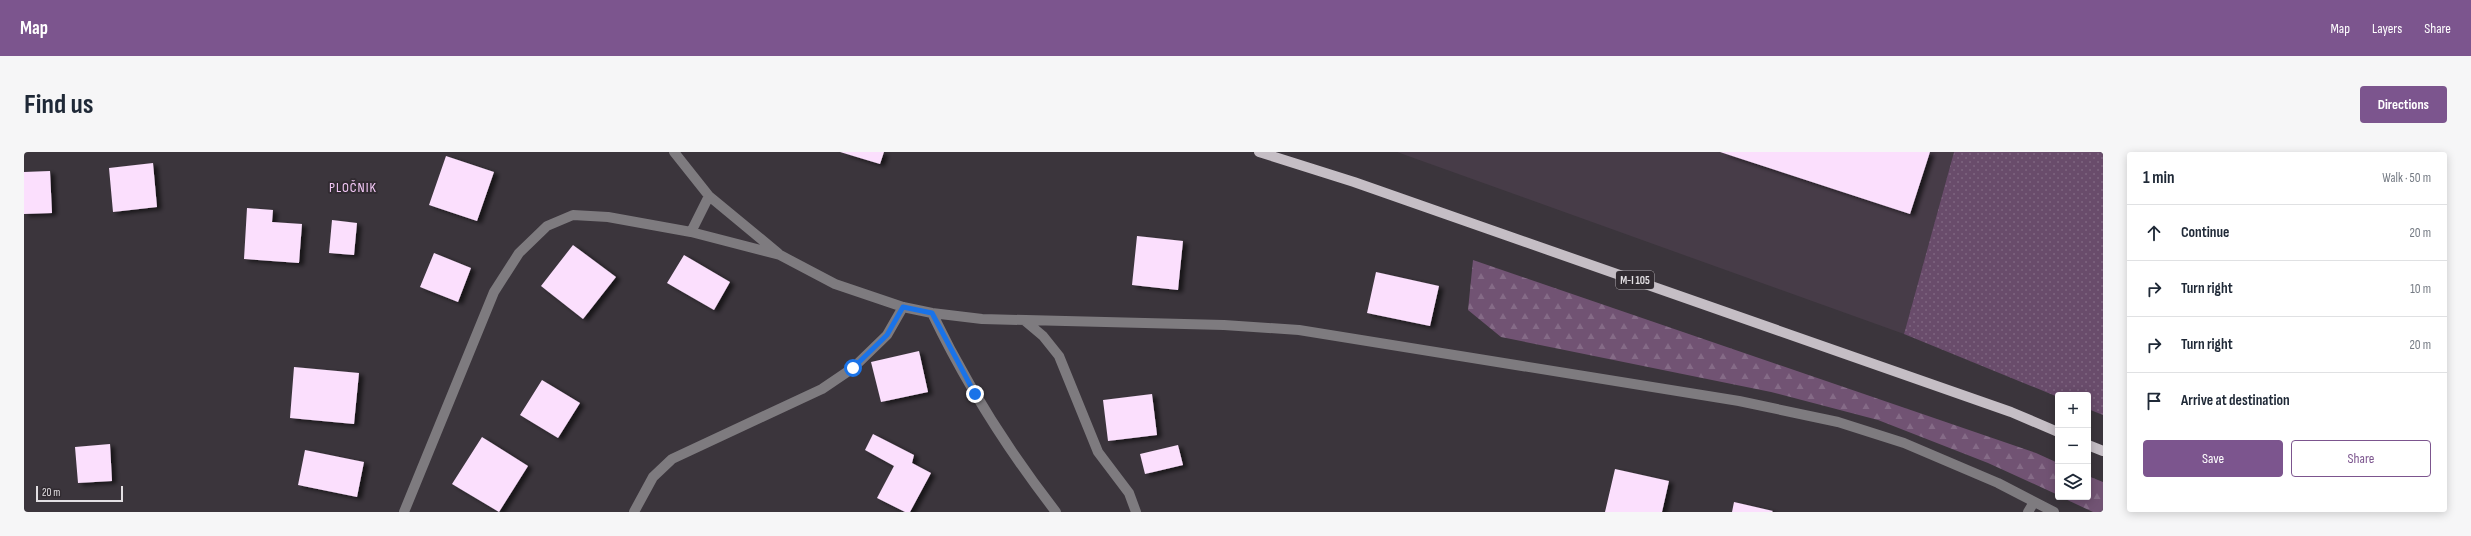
<!DOCTYPE html>
<meta charset="utf-8">
<style>
:root{--surface:#fff;--page:#f6f6f7;--text:#1f2937;--muted:#747a83;--line:#e0e1e3;--accent:#7c558e}
body{margin:0;font-family:"Sofia Sans Condensed",sans-serif;background:var(--page);color:var(--text)}
.controls{position:absolute;right:12px;bottom:12px;display:grid;overflow:hidden;border-radius:4px;box-shadow:0 2px 10px #0003}
.controls button{width:36px;height:36px;display:grid;place-items:center;padding:0;border:0;border-bottom:1px solid var(--line);background:var(--surface);color:var(--text);font:20px sans-serif}
.scale{position:absolute;left:12px;bottom:10px;width:87px;box-sizing:border-box;padding-left:4px;border:2px solid #e3dfe3;border-top:0;font-size:11px;line-height:14px;white-space:nowrap;color:#e3dfe3;-webkit-text-stroke:3px #312b31;paint-order:stroke}
.stop{position:absolute;width:12px;height:12px;margin:-9px;border:3px solid #1a73e8;border-radius:50%;background:#fff}
.stop.end{background:#1a73e8;border-color:#fff;box-shadow:0 1px 4px #0008}
.list{margin:0;padding:0;list-style:none}
h2{display:flex;justify-content:space-between;align-items:center;height:52px;margin:0;padding:0 16px;font-size:17px}
h2 small{font-size:13px;font-weight:400;color:var(--muted)}
.list li{display:grid;grid-template-columns:26px 1fr auto;gap:12px;align-items:center;box-sizing:border-box;height:56px;padding:0 16px;border-top:1px solid var(--line)}
.list b{display:block;font-size:15px;white-space:nowrap}
.list em{font-size:13px;font-style:normal;color:var(--muted)}
.actions{display:flex;gap:8px;padding:12px 16px}
.actions a{flex:1;padding:9px 0;border:1px solid var(--accent);border-radius:4px;text-align:center;font-size:14px;color:var(--accent)}
.actions .main{background:var(--accent);color:#fff}
.icon{flex:none;width:22px;height:22px;fill:none;stroke:currentColor;stroke-width:2;stroke-linecap:round;stroke-linejoin:round}
.map{position:relative;flex:none;width:2079px;height:360px;overflow:hidden;border-radius:4px}
header{display:flex;align-items:center;gap:24px;box-sizing:border-box;height:56px;padding:0 20px;background:var(--accent);color:#fff}
header strong{font-size:19px}
nav{display:flex;gap:22px;margin-inline-start:auto;font-size:14px}
.intro{display:flex;align-items:center;justify-content:space-between;box-sizing:border-box;height:96px;padding:0 24px}
h1{margin:0;font-size:28px}
.button{padding:10px 18px;border-radius:4px;background:var(--accent);color:#fff;font-size:14px;font-weight:700}
main{display:flex;gap:24px;padding:0 24px}
aside{flex:1;background:var(--surface);border-radius:4px;box-shadow:0 2px 10px #0003}
.map>svg:first-child{display:block}
.built{fill:#473c48}
.green{fill:url(#green-dots)}
.forest{fill:url(#forest-firs)}
.building{fill:#fbdffd;filter:url(#shadow)}
.lines{fill:none;stroke-linecap:round;stroke-linejoin:round}
.minor{stroke:#7e7b7f;stroke-width:10}
.major{stroke:#c5bec5;stroke-width:10}
.route{stroke:#1a73e8;stroke-width:5}
.labels{text-anchor:middle;dominant-baseline:central;stroke-width:4;stroke-linejoin:round;paint-order:stroke}
.shield{fill:#312b31;stroke:#aea9ae;stroke-width:1}
.shield-label{font-size:11px;font-weight:bold;fill:#e3dfe3}
.quarter-label{font-size:14px;letter-spacing:1px;fill:#f6caf9;stroke:#312b31}
</style>
<header>
<strong>Map</strong>
<nav><a>Map</a><a>Layers</a><a>Share</a></nav>
</header>
<div class="intro"><h1>Find us</h1><a class="button">Directions</a></div>
<main>
<div class="map">
<svg width="2079" height="360" viewBox="0 0 2079 360">
<defs>
<pattern id="green-dots" width="8" height="8" patternUnits="userSpaceOnUse"><rect width="8" height="8" fill="#694c6b"/><path d="M2 2h.1M6 6h.1" fill="none" stroke="#7e6580" stroke-width="1.8" stroke-linecap="round"/></pattern>
<pattern id="forest-firs" width="22" height="20" patternUnits="userSpaceOnUse"><rect width="22" height="20" fill="#715373"/><path d="M5 1l3.5 6h-7zM16 11l3.5 6h-7z" fill="#856b87"/></pattern>
<filter id="shadow"><feDropShadow dx="4.5" dy="2.5" stdDeviation="2" flood-color="#0009"/></filter>
</defs>
<rect width="100%" height="100%" fill="#3b353c"/>
<path class="built" d="M1373,0H1930L1880,182Z"/>
<path class="green" d="M1930,0H2079V263L2064,257V243H2034V245L1880,182Z"/>
<path class="forest" d="M1449,108L2012,301L2034,311V343L1964,311L1854,268L1747,240L1477,185L1444,158Z
M2064,324L2079,330V360H2069L2037,345H2064Z"/>
<path class="building" d="M816,0H860L856,12Z
M1696,0H1906L1886,62Z
M422,4L470,20L453,69L405,53Z
M129,11L133,55L89,60L85,16Z
M26,19L28,61L0,62V20Z
M223,56L249,58L248,70L278,72L275,111L220,107Z
M308,68L333,71L330,103L305,101Z
M1113,84L1159,89L1154,138L1108,133Z
M549,93L592,125L559,167L517,134Z
M410,101L447,116L434,150L396,135Z
M660,103L706,130L690,158L643,131Z
M1352,120L1415,134L1406,174L1343,161Z
M895,199L904,240L857,250L847,210Z
M270,215L335,221L330,272L266,266Z
M518,228L556,251L534,286L496,263Z
M1128,242L1133,283L1084,289L1079,248Z
M849,282L890,303L888,311L907,321L886,360H881L853,346L870,314L841,298Z
M458,285L504,314L475,360L428,332Z
M86,292L88,329L54,331L51,295Z
M1154,293L1159,313L1121,322L1116,302Z
M281,298L340,310L333,345L274,333Z
M1591,317L1645,329L1638,360H1581Z
M1710,350L1749,359L1748,360H1708Z"/>
<g class="lines">
<path class="minor" d="M650,0L685,44L667,80
M685,44L754,101
M908,161C942,232 984,298 1032,360
M1000,168L1019,184L1035,204L1074,300L1105,341L1112,360
M380,360L470,140L495,101L523,74L549,63L584,65L667,80L756,103L811,132L879,155L908,161L958,167L1200,173L1275,178L1715,249L1814,270L1880,291L1974,331L2030,360
M610,360L629,325L648,307L798,237L829,216L863,183L879,155
M2004,360L2010,350"/>
<path class="major" d="M1235,0L1330,30L1987,260L2034,280
M2064,293L2079,299"/>
</g>
<g class="lines">
<path class="route" d="M829,216L863,183L879,155L908,161L951,242"/>
</g>
<g class="labels">
<rect class="shield" x="1592" y="119" width="38" height="18" rx="3"/>
<g class="shield-label">
<text x="1611" y="128">M-I 105</text>
</g>
<g class="quarter-label">
<text x="329" y="35">PLOČNIK</text>
</g>
</g>
</svg>
<div class="controls">
<button>+</button>
<button>−</button>
<button><svg class="icon" aria-label="layers" viewBox="0 0 24 24"><path d="M12 4l9 5-9 5-9-5zM3 14l9 5 9-5"/></svg></button>
</div>
<div class="scale">20 m</div>
<div class="stop" style="left:829px;top:216px"></div>
<div class="stop end" style="left:951px;top:242px"></div>
</div>
<aside>
<h2>1 min<small>Walk · 50 m</small></h2>
<ul class="list">
<li><svg class="icon" aria-label="ahead" viewBox="0 0 24 24"><path d="M12 20V5M6 11l6-6 6 6"/></svg><div><b>Continue</b></div><em>20 m</em></li>
<li><svg class="icon" aria-label="right" viewBox="0 0 24 24"><path d="M7 20v-9h11M14 6l5 5-5 5"/></svg><div><b>Turn right</b></div><em>10 m</em></li>
<li><svg class="icon" aria-label="right" viewBox="0 0 24 24"><path d="M7 20v-9h11M14 6l5 5-5 5"/></svg><div><b>Turn right</b></div><em>20 m</em></li>
<li><svg class="icon" aria-label="arrive" viewBox="0 0 24 24"><path d="M6 21V4h12l-3 4 3 4H6"/></svg><div><b>Arrive at destination</b></div></li>
</ul>
<div class="actions"><a class="main">Save</a><a>Share</a></div>
</aside>
</main>
